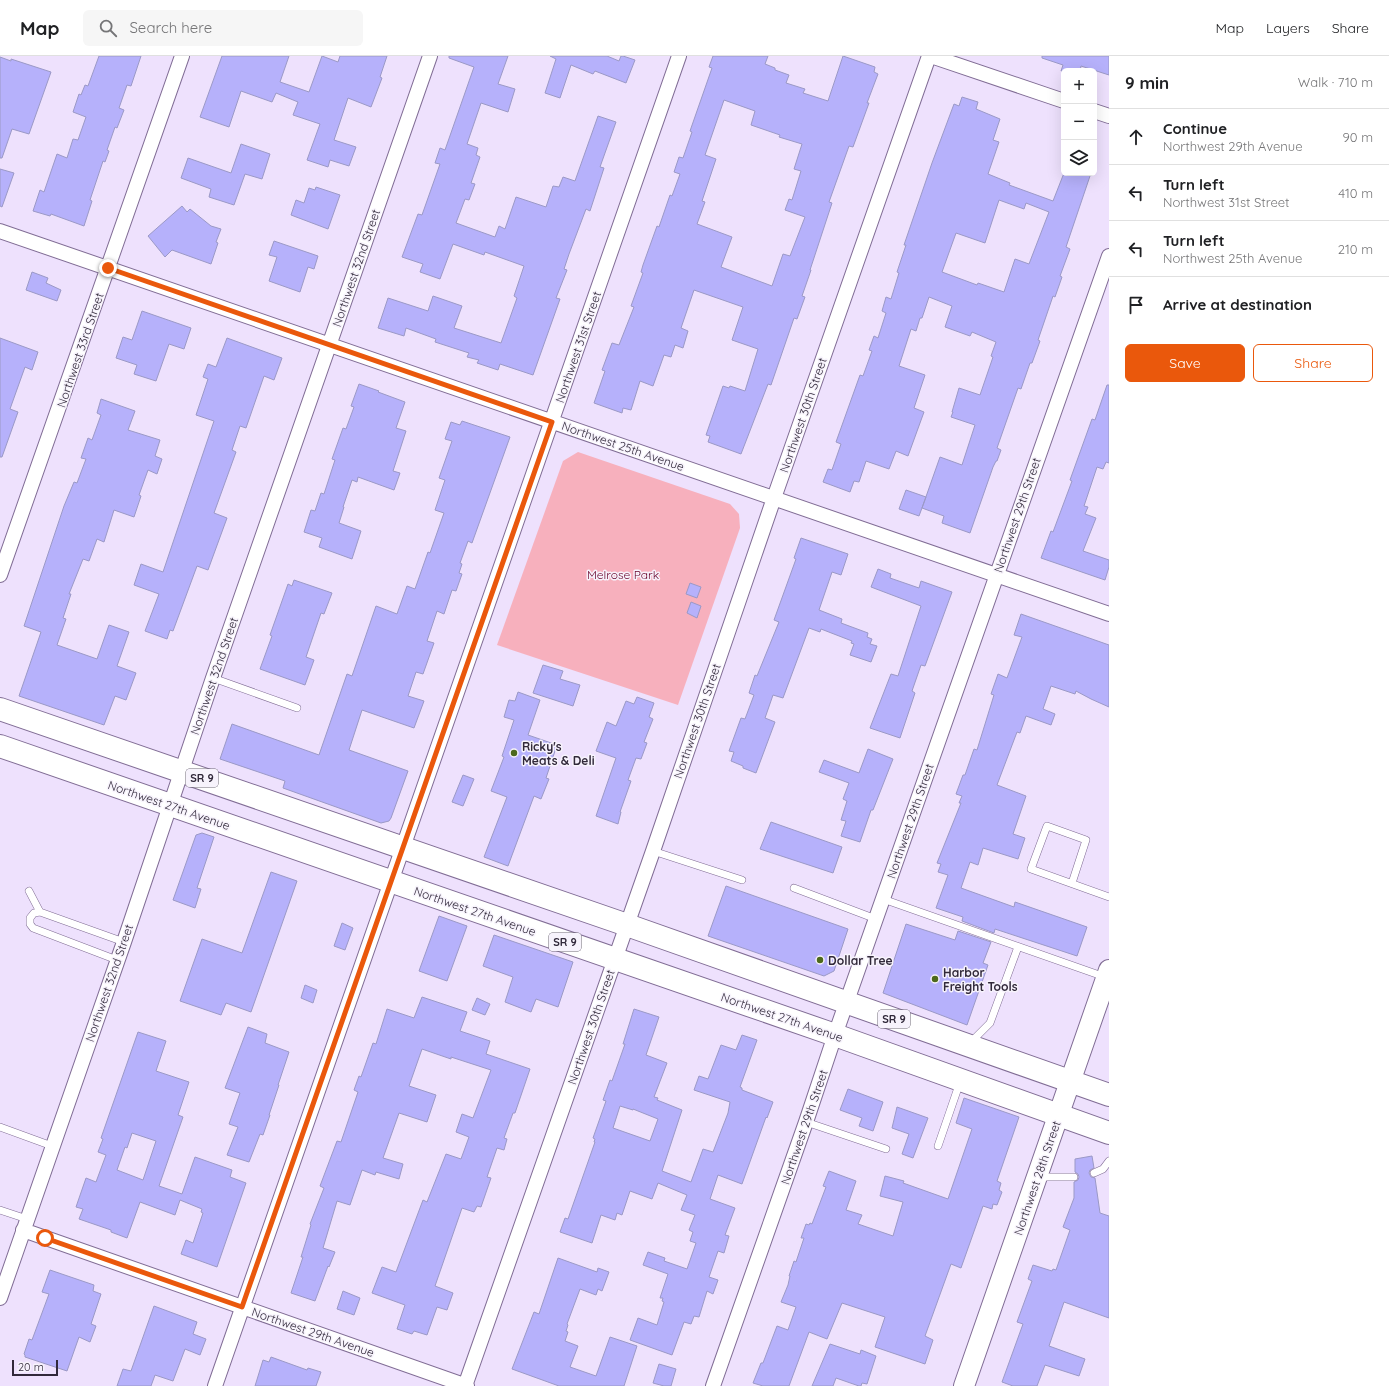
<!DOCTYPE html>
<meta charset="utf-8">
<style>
:root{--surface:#fff;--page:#f6f6f6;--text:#202124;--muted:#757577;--line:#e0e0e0;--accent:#ea580c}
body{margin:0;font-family:Quicksand,sans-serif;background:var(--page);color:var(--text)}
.controls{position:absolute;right:12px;top:12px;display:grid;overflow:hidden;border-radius:6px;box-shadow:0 4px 16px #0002}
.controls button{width:36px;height:36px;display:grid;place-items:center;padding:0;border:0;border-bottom:1px solid var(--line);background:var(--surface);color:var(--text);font:20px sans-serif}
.scale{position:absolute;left:12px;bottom:10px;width:46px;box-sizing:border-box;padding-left:4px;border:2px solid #31293a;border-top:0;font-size:11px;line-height:14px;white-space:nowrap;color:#31293a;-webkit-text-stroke:3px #f7f3fc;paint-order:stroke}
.stop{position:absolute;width:12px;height:12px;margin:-9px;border:3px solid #ea580c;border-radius:50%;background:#fff}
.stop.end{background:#ea580c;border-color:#fff;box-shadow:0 1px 4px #0008}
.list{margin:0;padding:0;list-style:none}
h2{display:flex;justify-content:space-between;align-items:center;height:52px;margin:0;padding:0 16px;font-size:17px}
h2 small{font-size:13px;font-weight:400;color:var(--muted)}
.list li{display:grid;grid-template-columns:26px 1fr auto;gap:12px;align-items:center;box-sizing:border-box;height:56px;padding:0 16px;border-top:1px solid var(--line)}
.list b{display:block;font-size:15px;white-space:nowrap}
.list p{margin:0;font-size:13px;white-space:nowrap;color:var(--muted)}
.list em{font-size:13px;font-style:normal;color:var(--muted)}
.actions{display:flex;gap:8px;padding:12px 16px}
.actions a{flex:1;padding:9px 0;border:1px solid var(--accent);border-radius:6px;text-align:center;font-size:14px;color:var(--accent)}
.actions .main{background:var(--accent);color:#fff}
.icon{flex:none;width:22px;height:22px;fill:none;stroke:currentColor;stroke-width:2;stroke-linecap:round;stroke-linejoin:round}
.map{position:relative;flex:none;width:1109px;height:1330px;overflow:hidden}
header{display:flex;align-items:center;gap:24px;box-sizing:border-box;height:56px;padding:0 20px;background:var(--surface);border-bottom:1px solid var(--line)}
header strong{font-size:19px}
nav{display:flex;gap:22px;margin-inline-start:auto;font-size:14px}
.search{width:280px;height:36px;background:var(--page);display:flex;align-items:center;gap:10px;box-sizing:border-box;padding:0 14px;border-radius:6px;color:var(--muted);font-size:15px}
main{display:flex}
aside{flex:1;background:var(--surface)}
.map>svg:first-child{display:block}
.green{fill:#f7b0bd}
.building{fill:#b6b1fb;stroke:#9b99c6;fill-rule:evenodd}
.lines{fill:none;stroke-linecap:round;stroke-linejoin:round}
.lane-casing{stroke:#816d95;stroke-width:8}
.street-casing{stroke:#816d95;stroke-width:16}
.secondary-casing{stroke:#816d95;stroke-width:22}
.highway-casing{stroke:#816d95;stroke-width:24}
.lane{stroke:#fff;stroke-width:7}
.street{stroke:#fff;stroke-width:14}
.secondary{stroke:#fff;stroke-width:20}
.highway{stroke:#fff;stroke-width:22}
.route{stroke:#ea580c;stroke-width:5}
.poi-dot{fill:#4d691b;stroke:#f7f3fc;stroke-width:1.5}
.labels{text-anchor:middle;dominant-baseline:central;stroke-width:3;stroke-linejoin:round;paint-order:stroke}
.shield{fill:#f7f3fc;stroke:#6c6674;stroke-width:1}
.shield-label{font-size:11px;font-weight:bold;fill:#31293a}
.street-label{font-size:12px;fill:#31293a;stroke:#f7f3fc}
.park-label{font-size:12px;fill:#670029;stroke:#f7f3fc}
.poi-label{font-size:12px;font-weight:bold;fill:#31293a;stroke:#f7f3fc;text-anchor:start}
</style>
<header>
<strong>Map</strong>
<div class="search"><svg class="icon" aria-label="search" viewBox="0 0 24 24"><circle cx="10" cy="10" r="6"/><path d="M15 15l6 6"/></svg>Search here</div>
<nav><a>Map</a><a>Layers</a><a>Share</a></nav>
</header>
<main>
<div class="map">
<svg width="1109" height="1330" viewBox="0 0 1109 1330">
<rect width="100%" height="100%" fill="#eee1fd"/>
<path class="green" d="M578,396L730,448L739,458L740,472L678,649L497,589L563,405Z"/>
<path class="building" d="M99,0H141L131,30L127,29L119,52L124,54L117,72L115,71L107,94L109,95L105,106L103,105L90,144L92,145L84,170L51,158L50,160L33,155L40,134L44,136L57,98L67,102L73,83L78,84L86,61L73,56L79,38L81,39L85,29L88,30Z
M222,0H289L280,26L309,36L322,0L338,6L340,0H387L380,21L382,22L371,51L348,42L334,84L356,91L349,110L330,104L328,111L307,104L320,68L293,59L298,46L276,37L272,46L241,35L229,71L200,61Z
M449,0H508L498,28L515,33L508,56L481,47L467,88L478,92L476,99L480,101L471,127L475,128L469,144L465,143L456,167L495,181L499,170L505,173L516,141L546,151L553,130L559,131L563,121L575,125L598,60L616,66L600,111L604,112L590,155L586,153L569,198L564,213L567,214L556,242L560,243L533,319L500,308L498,314L477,307L479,304L467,301L469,297L435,286L436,283L406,272L404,280L378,272L388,242L428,255L433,240L462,250L454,272L501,287L517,242L514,240L524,210L485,196L484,199L453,188L440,223L420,216L423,208L402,201L418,158L422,159L440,108L435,107L440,92L445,94L474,11L449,2Z
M550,0H607L619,5L621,0H623L635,4L626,27L595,15L593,18L571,9L560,42L545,37L556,3Z
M713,0H768L765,8L775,12V14L789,19L786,27L805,33L803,37L828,45L843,0L875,11L874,16L878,18L867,47H869L853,91L849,90L829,146L832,147L810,214H811L802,240L805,241L797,263L794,262L771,329L768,328L741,398L708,386L710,380L706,379L723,330L729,332L730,330L745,335L758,293L732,284L743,251L694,234L681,272L688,275L683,292L675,289L671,301L664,299L653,330L640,325L631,354L623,352L622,357L594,347L605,315L602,314L612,287L619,289L634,251L631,250L643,217L641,216L643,209L657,170L659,171L670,139L672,140L680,118L674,116L679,101L683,102L692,76L690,75L712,12L709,11ZM724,44L755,55L751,69L780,79L779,81L802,88L794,113L801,115L792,144L789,143L785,154L805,161L790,200L783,198L772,230L721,211L732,181L697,168L705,146L702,145L716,103L705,99Z
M1042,0H1109V19L1081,10L1080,15H1061L1063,9L1042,2Z
M0,1L11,5V3L51,16L29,78L12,73L2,102H0Z
M962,41L978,46L976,53L1000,63L993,84L999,86L988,118L1010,127L1009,129L1053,145L1064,117H1091L1066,191L1070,193L1060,220L1062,221L1055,241L1053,240L1038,284L1040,285L1032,307H1030L1021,333L1018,332L997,392L1001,394L997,405H996L993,411L970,477L942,467L944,460L922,452L940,401L962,409L975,369L951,361L953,356H952L959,332L980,339L993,301L991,300L996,286L972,276L970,280L945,271L952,250L929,241L922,262H920L916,275L911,273L899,310L925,319L914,352L924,356L908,400L896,395L889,413L866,405L859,426L854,425L850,436L823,426L828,413L832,414L841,388L836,386L860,319L863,320L872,295L869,294L874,280L878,282L886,257L882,255L886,241L891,243L899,217L897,216L906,189H904L932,107L954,48L959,50ZM999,144L1024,153L1026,147L1049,156L1029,208L1015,203L1004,236L978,227L977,229L942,216L956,177L985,187Z
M241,88L270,98L262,123L245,118L234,149L209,141L211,133L181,122L188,102L231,117Z
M0,113L14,117L2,151L0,150Z
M316,131L340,139L328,173L291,159L296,144L304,147L309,132L315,134Z
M182,150L187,156L190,153L211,170L221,173L216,186L218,187L211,208L172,194L165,201L148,180Z
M274,185L318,200L314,213L308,211L300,236L269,225L277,201L269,199Z
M32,216L48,222L46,227L61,234L57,245L26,234Z
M142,255L191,272L184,293L169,288L156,325L134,318L137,309L116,302L123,281L132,284Z
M0,282L38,296L32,314L25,311L10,353L18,356L2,401H0Z
M227,282L282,302L274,324L264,320L246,372L240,370L232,394L236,396L214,457L227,462L208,514L197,510L173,575L170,574L167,583L145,575L159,538L134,529L141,508L163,516L214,365L196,359L208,323L203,321L208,308L216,311Z
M359,328L379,335L378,336L405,346L396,372L406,375L393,415L400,417L394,434L358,421L357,426L352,424L343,451H344L339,467L361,475L352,503L319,491L322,482L304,476L311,454L315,455L321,437L324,438L335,404L332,403L343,372L346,373L354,351L351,350Z
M1107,329H1109V407L1106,406L1103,413L1097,411L1084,450L1088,451L1085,458L1096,462L1083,495L1109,504V511L1105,524L1041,502L1051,475L1053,476L1072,425L1070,424L1092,363L1095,364Z
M101,343L135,355L128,374L160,384L155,400L162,403L157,418L148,414L139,439L141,440L134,461L114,454L104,486L97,483L89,505L83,503L69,538H71L63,562L66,563L57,589L97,603L109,569L129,576L117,610L136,617L126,644L115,640L104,669L19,640L41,576L24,570L64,450L74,426L77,427L86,403L81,402L88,382L92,384L101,359L97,357Z
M462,365L510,381L472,487L468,485L460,507L462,508L459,517L462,518L456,535L452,534L444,558L437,555L427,585L434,587L423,618L416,616L408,640L424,645L414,672L362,654L349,694L408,715L391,762L389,765L381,767L283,732L285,725L220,703L232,668L319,699L347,618L352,620L376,550L397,558L407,530L415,533L428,496L430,497L444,457L435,454L445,424L439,422L452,385L445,383L451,366L460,369Z
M906,434L926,441L919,460L899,453Z
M801,482L848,498L841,519L832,516L819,554L842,563L841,567L868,577L867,581L872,583L870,588L877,590L871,606L850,599L854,588L851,587L852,585L821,573L820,576L809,572L783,642L773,639L765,662L775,666L756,717L743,712V710L731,705L734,696L729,695L741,662L745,663L754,639L749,637L755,619L757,620L779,566L774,564L796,503L794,502Z
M878,513L891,518L890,522L919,532L921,525L952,536L925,610L921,609L912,635L915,637L900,682L870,672L891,618L898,620L921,550L871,531Z
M294,524L332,537L324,558L321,557L306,601L314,604L305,629L260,613L272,580L270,579L288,528L292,530Z
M690,527L701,531L697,542L686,538Z
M691,546L701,550L697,562L687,557Z
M1021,558L1109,589V651L1091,643L1076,635L1075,638L1051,630L1043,653L1055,658L1051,669L1026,660L1020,677L1017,676L997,729L1026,740L1013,778L1025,782L1018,803L983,792L978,809L970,806L961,832L1014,851L1015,846L1087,871L1077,900L995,873L994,877L962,865L963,861L936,852L948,819L938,816L941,808L937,807L961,747H959L962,740L956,738L963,719H965L974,693L977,694L994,639L991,638L998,618L1007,622L1022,581L1014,579Z
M543,609L563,615L560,623L580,629L573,650L533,637Z
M518,636L540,644L528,679L557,689L546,722L549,723L541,743L534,740L508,810L484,801L507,741L491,735L504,701L502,700L514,664L504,661L509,644L515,645Z
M637,641L654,647L649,661L653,663L644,686L647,687L641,703L636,702L628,724L631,725L620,756H621L618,768L596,760L616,702L596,695L607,666L616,670L626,645L634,648Z
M868,693L893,703L873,754H871L860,786L841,780L846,765L841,764L847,745L843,743L849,727L819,716L824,704L859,717Z
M463,719L474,723L463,750L452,746Z
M771,766L842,791L833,817L760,793Z
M202,777L214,781L197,832L201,833L195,852L173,844L196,779Z
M271,816L297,825L251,956L226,947L221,959L180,945L202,883L242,897Z
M726,830L848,873L834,915L824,920L708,880Z
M439,860L467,870L447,925L419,915Z
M342,867L353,872L345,894L334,890Z
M906,868L955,884L958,875L991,886L983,907L988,909L967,969L883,937Z
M494,879L573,906L558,951L536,943L531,956L505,946L513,921L483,910Z
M305,929L317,934L313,947L301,942Z
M422,941L467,956L460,975L490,985L486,998L530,1013L515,1057H513L504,1082L507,1083L504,1094L497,1092L487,1121L491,1122L481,1151L477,1150L474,1156L462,1152L435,1230L453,1237L447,1254L437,1251L427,1279L414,1275L412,1278L397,1273L405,1249L372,1237L382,1211L396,1216L423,1144L427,1146L446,1098L461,1103L469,1081L456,1076L462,1058L473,1062L491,1014L451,1001V1003L422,993L409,1030L436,1039L427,1066L399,1057L383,1102L403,1108L399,1123L376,1116L375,1119L362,1114L350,1149L337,1145L323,1192L335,1196L329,1211L328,1210L315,1245L291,1237L303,1201H301L311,1169L310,1168L324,1132L320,1130L337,1085L341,1086L358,1036L354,1034L359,1020L361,1021L373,987L376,988L387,953L414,962Z
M477,942L490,948L485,959L472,954Z
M634,953L659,961L646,999L667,1007L654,1041L658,1042L657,1044L682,1054L662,1115L691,1126L703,1093L713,1096L728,1057L730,1046L694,1034L699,1020L708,1023L721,989L736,994L742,979L757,984L740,1031L742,1032V1034L773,1046L767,1062L766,1061L742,1128L718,1119L710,1143L735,1152L725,1179L729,1180L724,1197L718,1195L709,1221L718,1224L713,1238L707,1235L699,1261L694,1260L691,1268L684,1266L672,1299L630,1284L638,1262L657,1269L664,1246L662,1245L663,1242H660L668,1218L643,1209L648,1196L665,1202L664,1205L687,1213L696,1187L690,1185L693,1176L689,1174L695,1159L681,1154L687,1139L658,1127L652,1143L630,1135L622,1159L617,1157L615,1164L601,1159L592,1187L560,1176L565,1162L568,1163L595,1086H594L595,1083L593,1082L606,1045L603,1044L610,1024L612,1025L625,988H623ZM620,1050L633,1054V1053L658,1063L650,1085L613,1072Z
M248,971L267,978L265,987L289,996L278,1029H279L269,1059H270L263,1079L260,1078L249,1106L227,1099L238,1071L229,1068L240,1037L225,1032Z
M138,976L166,985L156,1015L189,1026L178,1059L183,1061L159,1130L182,1138L195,1101L232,1114L230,1121L246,1127L217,1211L181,1198L186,1184L193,1187L203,1157L201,1156L202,1153L180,1144L175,1159L140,1146L127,1182L111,1176V1174L79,1163L83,1153L76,1151L86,1122L96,1126L106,1099L98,1096L103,1083L101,1082ZM132,1077L156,1085L143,1124L117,1114L125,1091L127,1092Z
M848,1033L883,1046L873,1075L859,1070L862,1062L840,1054Z
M964,1042L1019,1061L997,1125L1001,1127L999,1134L1002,1136L997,1149L993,1148L992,1153L983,1150L961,1212L951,1208L925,1280L933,1284L925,1308L875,1291L885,1261L842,1247L827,1283L809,1276L789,1330H763L753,1327L761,1307H763L777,1270L788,1274L796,1251L781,1246L788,1229L790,1220H789L794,1205L796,1206L804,1182H801L806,1168L809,1169L810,1167L812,1168L826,1131L823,1130L829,1115L856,1125L846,1154L862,1159L858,1168L893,1180L903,1146L880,1140L885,1120L904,1125L903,1127L948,1143L972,1073L956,1067Z
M897,1051L928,1062L913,1102L902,1098L909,1078L892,1072Z
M1092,1100L1094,1112L1090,1114L1089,1117L1091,1121L1095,1122L1100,1157L1109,1160V1262L1064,1246L1049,1290L1085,1303L1079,1320L1045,1309L1037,1330H1013L1002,1326L1023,1268L1017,1266L1032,1225L1028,1223L1033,1209L1052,1215L1053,1213L1056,1214L1070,1174L1063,1171L1074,1142V1126L1078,1124L1079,1121L1078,1118L1075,1116V1103Z
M558,1202L597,1216L598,1212L609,1216L602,1235L598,1233L596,1239L580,1233L567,1268L568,1269L566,1275L568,1276L565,1285L578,1290L570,1311L596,1320L610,1281L637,1290L624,1330H559L512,1313L534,1256L539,1258Z
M50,1214L94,1229L93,1235L101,1238L91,1268L96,1270L90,1286L79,1281L67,1315L25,1301V1299L24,1298L29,1283L32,1284L49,1238L42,1236Z
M343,1235L360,1242L354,1259L337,1253Z
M154,1250L197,1266L193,1278L206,1283L200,1299L185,1293L173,1325L155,1319L151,1330H117L123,1313L131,1315Z
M830,1288L860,1298L861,1294L876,1300L867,1328L862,1327L861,1330H859L836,1322L833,1330H812Z
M271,1301L307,1314L308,1312L321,1316L316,1330H255L263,1304L269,1306Z
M659,1308L676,1313L671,1330H664L653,1327Z"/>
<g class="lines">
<defs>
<path id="lane" d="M213,622L297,652
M653,795L742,824
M1072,827L1086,784L1047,770L1031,813L1109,841
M794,832L876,863
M29,835L40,856
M883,843L1105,921
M117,904L33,872L30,868V862L34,857L40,856L124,886
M970,987L990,967L1018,891
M806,1066L886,1093
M0,1071L52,1090
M938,1090L960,1026
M1094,1117L1103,1113L1109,1105
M1039,1121H1074
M0,1154L27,1163"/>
<path id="street" d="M931,0L1064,45
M1094,55L1109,60
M0,175L1109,558
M0,519L182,0
M23,1174L467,1330
M0,1242L124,886L213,622L430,0
M215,1330L679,0
M465,1330L653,795L774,442L929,0
M713,1330L806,1066L835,979L1109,200"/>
<path id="secondary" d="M964,1330L1109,914"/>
<path id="highway" d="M0,653L627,869L1109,1039
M0,690L835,979L1109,1077"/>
</defs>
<use href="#lane" class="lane-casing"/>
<use href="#street" class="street-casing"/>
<use href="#secondary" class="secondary-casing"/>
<use href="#highway" class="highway-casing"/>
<use href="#lane" class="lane"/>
<use href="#street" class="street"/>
<use href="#secondary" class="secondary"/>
<use href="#highway" class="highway"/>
</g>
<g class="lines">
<path class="route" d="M45,1182L242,1251L552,366L108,212"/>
</g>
<g class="poi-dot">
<circle cx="514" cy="697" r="4"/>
<circle cx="820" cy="904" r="4"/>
<circle cx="935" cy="923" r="4"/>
</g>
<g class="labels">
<g class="shield">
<rect x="186" y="713" width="32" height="18" rx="3"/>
<rect x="549" y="877" width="32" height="18" rx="3"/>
<rect x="878" y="954" width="32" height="18" rx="3"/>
</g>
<g class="shield-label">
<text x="202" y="722">SR 9</text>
<text x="565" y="886">SR 9</text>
<text x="894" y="963">SR 9</text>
</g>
<g class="street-label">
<text transform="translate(356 212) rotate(-71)">Northwest 32nd Street</text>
<text transform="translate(578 291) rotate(-71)">Northwest 31st Street</text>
<text transform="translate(80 294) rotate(-71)">Northwest 33rd Street</text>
<text transform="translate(803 359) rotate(-71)">Northwest 30th Street</text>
<text transform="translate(623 390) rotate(19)">Northwest 25th Avenue</text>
<text transform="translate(1017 459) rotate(-71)">Northwest 29th Street</text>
<text transform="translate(214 620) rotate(-71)">Northwest 32nd Street</text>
<text transform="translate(697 665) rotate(-71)">Northwest 30th Street</text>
<text transform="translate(169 749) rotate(19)">Northwest 27th Avenue</text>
<text transform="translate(910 765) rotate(-71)">Northwest 29th Street</text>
<text transform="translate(475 855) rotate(19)">Northwest 27th Avenue</text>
<text transform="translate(109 927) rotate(-71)">Northwest 32nd Street</text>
<text transform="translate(782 961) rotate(19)">Northwest 27th Avenue</text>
<text transform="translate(591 971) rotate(-71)">Northwest 30th Street</text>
<text transform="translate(804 1071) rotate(-71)">Northwest 29th Street</text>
<text transform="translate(1037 1122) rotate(-71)">Northwest 28th Street</text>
<text transform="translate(313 1276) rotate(19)">Northwest 29th Avenue</text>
</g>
<g class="park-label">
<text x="623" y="518">Melrose Park</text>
</g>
<g class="poi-label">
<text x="522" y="690">Ricky's<tspan x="522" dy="14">Meats &amp; Deli</tspan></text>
<text x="828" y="904">Dollar Tree</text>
<text x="943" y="916">Harbor<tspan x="943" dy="14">Freight Tools</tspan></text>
</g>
</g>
</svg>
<div class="controls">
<button>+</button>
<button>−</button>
<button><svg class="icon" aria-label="layers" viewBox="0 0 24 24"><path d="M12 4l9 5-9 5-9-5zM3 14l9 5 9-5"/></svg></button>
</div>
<div class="scale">20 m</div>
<div class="stop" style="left:45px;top:1182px"></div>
<div class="stop end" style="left:108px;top:212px"></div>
</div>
<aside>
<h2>9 min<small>Walk · 710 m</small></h2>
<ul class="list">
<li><svg class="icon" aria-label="ahead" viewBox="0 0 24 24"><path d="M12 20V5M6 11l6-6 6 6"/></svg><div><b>Continue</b><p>Northwest 29th Avenue</p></div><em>90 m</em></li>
<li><svg class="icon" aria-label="left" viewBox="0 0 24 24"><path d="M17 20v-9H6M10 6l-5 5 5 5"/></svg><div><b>Turn left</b><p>Northwest 31st Street</p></div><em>410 m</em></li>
<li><svg class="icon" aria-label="left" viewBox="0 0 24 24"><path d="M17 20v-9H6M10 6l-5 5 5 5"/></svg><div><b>Turn left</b><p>Northwest 25th Avenue</p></div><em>210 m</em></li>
<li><svg class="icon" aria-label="arrive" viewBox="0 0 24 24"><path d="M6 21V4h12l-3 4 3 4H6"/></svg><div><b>Arrive at destination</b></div></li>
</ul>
<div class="actions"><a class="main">Save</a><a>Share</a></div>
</aside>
</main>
